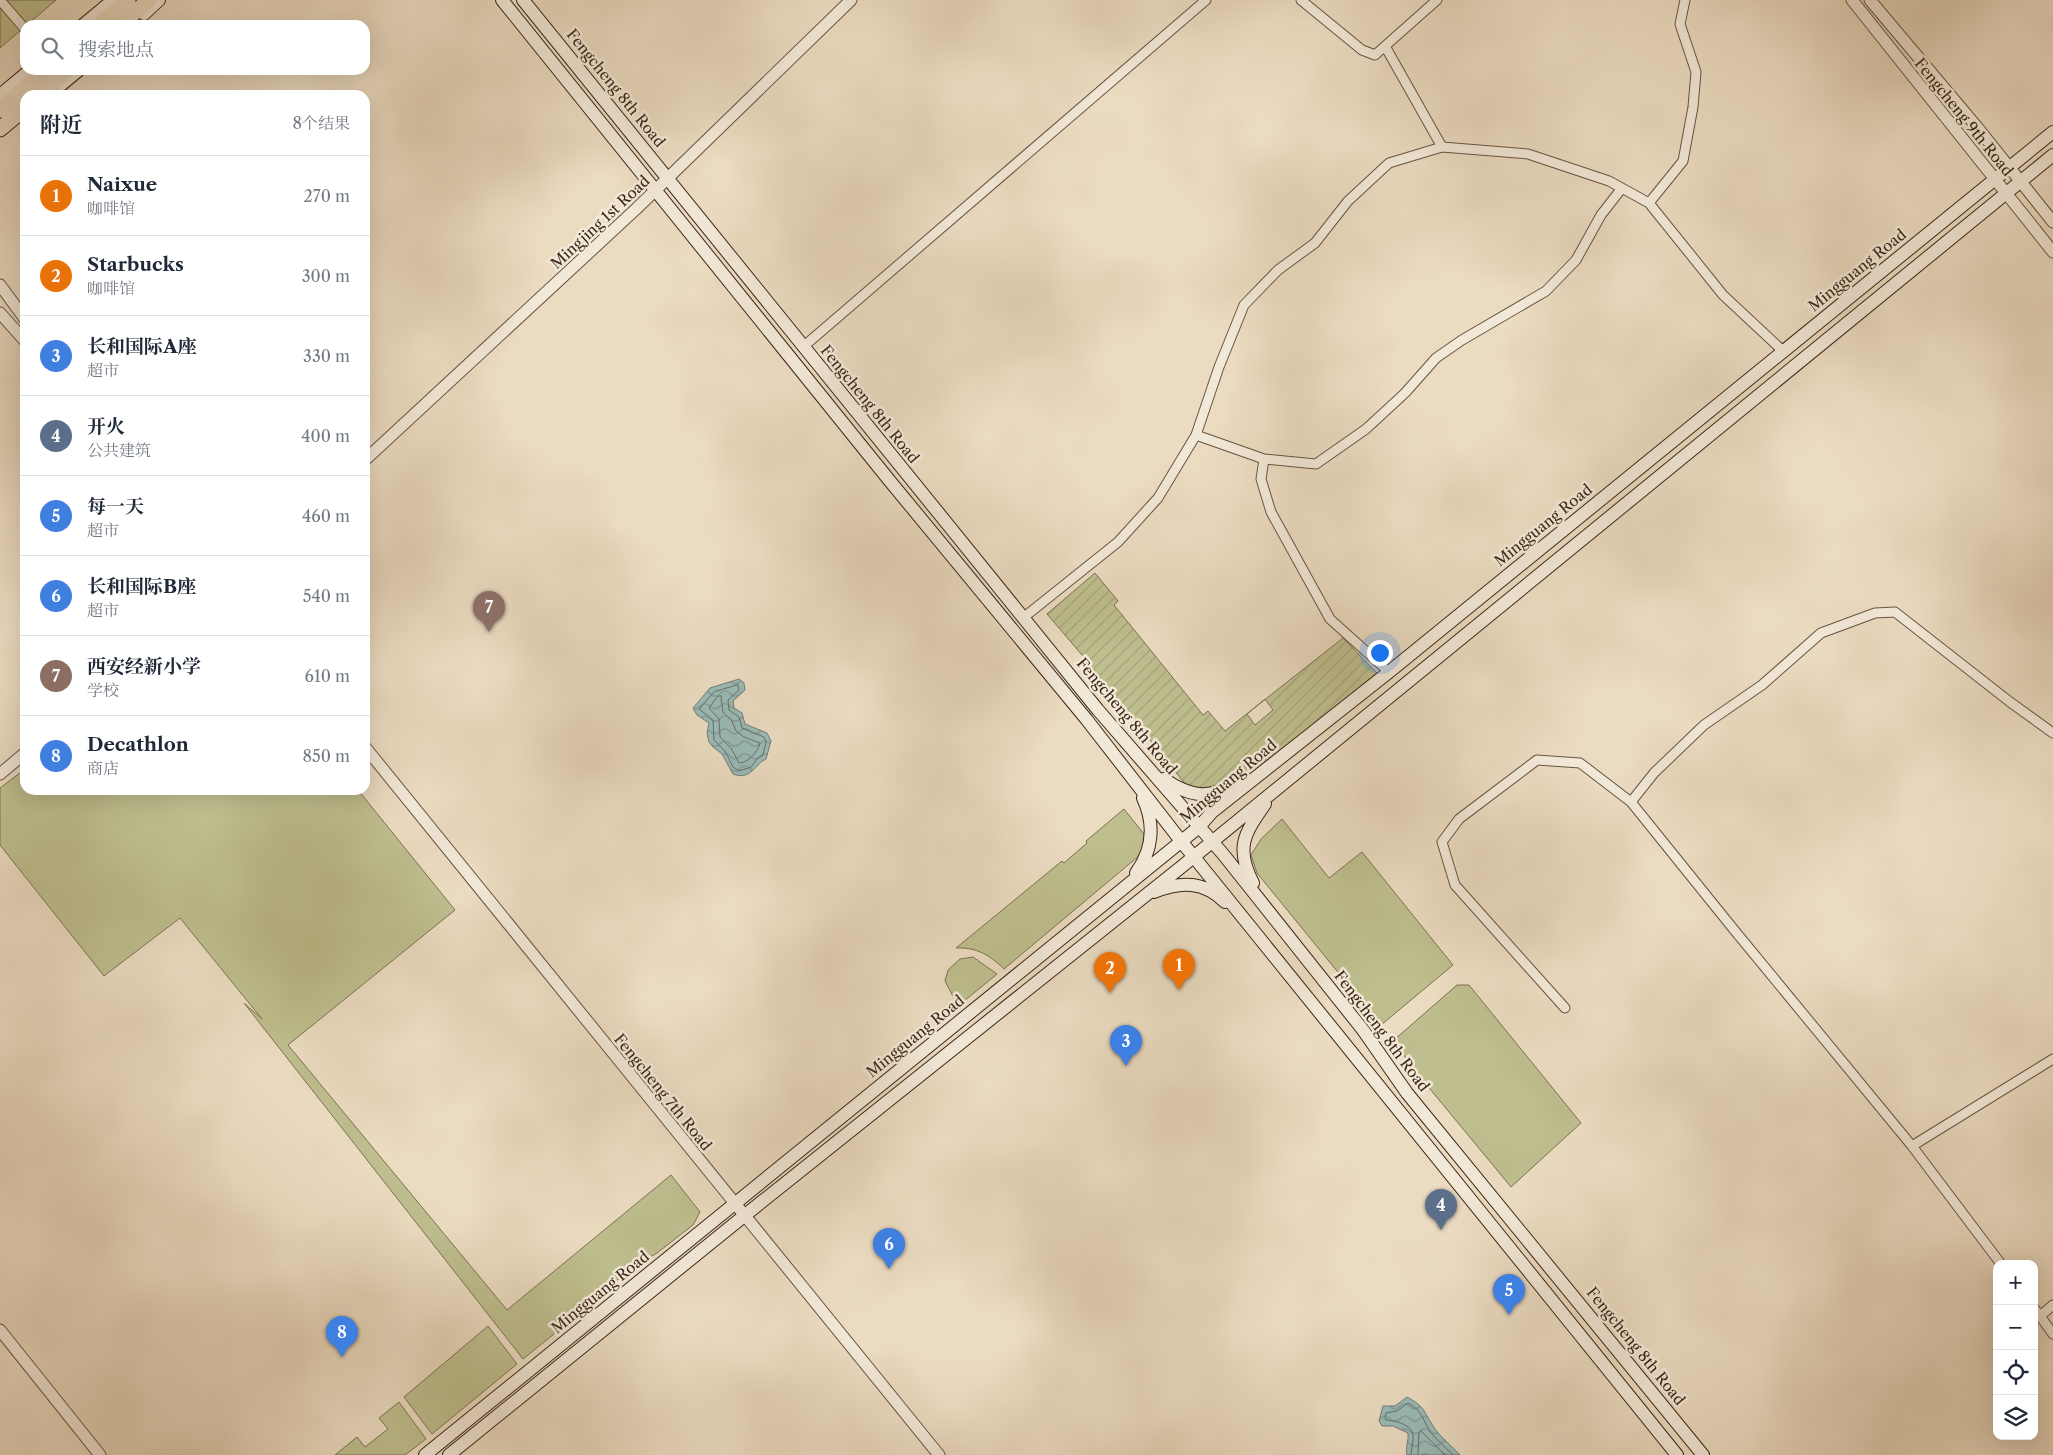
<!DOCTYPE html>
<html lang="zh">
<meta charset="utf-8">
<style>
:root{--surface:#fff;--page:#f2f2f3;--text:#1f2937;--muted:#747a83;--line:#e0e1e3;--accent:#111827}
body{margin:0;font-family:"Libre Caslon Text","Noto Serif SC",serif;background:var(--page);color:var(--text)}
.controls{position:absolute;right:15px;bottom:15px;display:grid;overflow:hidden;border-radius:10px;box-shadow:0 5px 20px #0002}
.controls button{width:45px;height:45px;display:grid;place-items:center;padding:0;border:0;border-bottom:1px solid var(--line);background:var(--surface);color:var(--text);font:25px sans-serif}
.you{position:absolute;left:1379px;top:652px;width:18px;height:18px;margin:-12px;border:4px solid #fff;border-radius:50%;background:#1a73e8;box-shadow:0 0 0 8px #1a73e833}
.badge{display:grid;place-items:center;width:32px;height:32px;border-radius:50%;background:var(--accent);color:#fff;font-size:16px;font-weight:700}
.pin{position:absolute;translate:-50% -41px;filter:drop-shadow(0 1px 2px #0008)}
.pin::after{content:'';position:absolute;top:26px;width:18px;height:15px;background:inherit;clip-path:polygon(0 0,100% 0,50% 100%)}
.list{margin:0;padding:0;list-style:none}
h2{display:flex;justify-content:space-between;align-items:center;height:65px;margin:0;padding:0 20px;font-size:21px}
h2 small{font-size:16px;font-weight:400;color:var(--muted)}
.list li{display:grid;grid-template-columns:32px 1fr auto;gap:15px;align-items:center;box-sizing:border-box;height:80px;padding:0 20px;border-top:1px solid var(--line)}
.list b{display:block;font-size:19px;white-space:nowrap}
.list p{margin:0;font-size:16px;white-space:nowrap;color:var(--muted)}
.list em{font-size:16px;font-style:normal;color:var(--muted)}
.icon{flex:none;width:28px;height:28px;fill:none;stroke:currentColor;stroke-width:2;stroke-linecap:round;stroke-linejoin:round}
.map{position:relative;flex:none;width:2053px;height:1455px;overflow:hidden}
.search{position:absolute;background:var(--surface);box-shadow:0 5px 20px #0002;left:20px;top:20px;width:350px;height:55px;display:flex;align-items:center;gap:12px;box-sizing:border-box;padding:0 18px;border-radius:15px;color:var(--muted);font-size:19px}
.panel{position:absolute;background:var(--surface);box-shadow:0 5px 20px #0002;left:20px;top:90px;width:350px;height:705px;border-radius:15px}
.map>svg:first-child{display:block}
.green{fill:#bebe8e;stroke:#7c7252}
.garden{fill:url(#garden-furrows);stroke:#7c7252;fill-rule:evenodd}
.water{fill:url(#water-waves);stroke:#737f77}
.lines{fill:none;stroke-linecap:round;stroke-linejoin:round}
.shore{stroke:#6a7066;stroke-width:1}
.minor-casing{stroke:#675441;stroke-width:11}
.tertiary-casing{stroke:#675441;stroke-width:13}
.secondary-casing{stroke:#3b2716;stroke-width:14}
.trunk-casing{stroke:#3b2716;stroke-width:17}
.minor{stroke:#f2e8d7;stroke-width:9}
.tertiary{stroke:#f2e8d7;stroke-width:11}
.secondary{stroke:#f2e8d7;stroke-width:12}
.trunk{stroke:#ebdbc1;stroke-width:15}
.labels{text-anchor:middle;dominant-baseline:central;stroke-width:5;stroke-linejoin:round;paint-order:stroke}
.street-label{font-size:15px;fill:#3b2716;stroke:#f2e8d7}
</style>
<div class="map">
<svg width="2053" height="1455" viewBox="0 0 2053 1455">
<defs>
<pattern id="garden-furrows" width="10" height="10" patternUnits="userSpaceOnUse" patternTransform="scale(1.25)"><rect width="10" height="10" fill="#bebe8e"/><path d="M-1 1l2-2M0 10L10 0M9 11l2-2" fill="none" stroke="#a4a37a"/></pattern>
<pattern id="water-waves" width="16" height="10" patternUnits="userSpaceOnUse" patternTransform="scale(1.25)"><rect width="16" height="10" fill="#99bab7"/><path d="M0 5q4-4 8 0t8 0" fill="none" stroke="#7e9794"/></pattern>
</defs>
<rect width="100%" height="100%" fill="#ebdbc1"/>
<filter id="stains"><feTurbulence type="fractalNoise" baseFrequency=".004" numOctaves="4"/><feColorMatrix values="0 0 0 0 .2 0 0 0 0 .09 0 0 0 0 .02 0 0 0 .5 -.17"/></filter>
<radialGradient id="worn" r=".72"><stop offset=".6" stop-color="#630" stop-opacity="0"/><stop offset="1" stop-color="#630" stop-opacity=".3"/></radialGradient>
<path class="green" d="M0,0H56L0,48Z
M25,769V790H358L455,910L288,1045L507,1310L671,1175L700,1212L693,1225L657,1253L636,1265L582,1308L569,1322L523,1359L244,1003L262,1019L180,918L104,976L0,845V788Z
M1124,809L1144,834L1145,838L1140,855L1004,969C990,955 976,947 956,948L1062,861L1064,863L1087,843L1086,841Z
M1282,819L1329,878L1362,852L1453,965L1381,1025L1257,873L1251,855L1261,839Z
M973,957L997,974L958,1006L945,981L948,970L960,959Z
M1457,985H1469L1581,1123L1511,1187L1411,1066L1394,1040Z
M488,1326L517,1364L432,1434L404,1397Z
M399,1402L426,1439L405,1455H335L357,1437L365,1447L388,1429L379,1418Z"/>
<path class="garden" d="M1095,573L1118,601L1114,605L1203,715L1208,711L1225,731L1343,638L1377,673L1234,789L1199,796L1182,780L1088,662L1047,614ZM1265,699L1273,710L1255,725L1247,714Z"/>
<path class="water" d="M739,679L744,683L745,690L733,701L734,708L742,713L745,724L767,733L771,741L766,759C755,764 751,781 733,774L722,754L713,747L709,742L707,733L709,723L697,715L693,708L710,688Z
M1407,1397C1425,1407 1423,1410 1433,1426C1440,1437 1452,1446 1460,1455H1407C1405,1447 1409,1441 1408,1433L1393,1426H1382L1379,1421L1383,1406H1395Z"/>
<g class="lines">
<path class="shore" d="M738,685L739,690L728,700L729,710L739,717L742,728L764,737L766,742L763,755L757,759L751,767L739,771L733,767L725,751L714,740L713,720L699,709L714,692Z
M721,696L723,712L732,721L736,731L744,737L760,743C758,752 748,763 739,763L731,748L720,737L719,719L709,708L717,697Z
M1411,1455C1411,1449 1413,1445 1413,1439C1415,1425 1397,1421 1386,1420L1385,1418L1386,1413L1397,1411L1408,1403C1420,1409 1422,1417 1428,1428C1434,1438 1445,1447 1453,1455
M1418,1455L1419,1433L1421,1431L1445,1455"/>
<defs>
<path id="minor" d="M0,0L25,29
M1301,0L1362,50L1375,55L1437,0
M1385,46L1442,147
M1649,203L1683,161L1693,107L1696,72L1680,24L1685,0
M803,347L1206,0
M1196,435L1264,459L1316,464L1366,429L1405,393L1436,358L1462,340L1546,291L1576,260L1601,215L1622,188
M1264,459L1261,479L1271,512L1330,619L1389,672
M1023,618L1118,542L1158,498L1196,435L1219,367L1244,305L1278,270L1315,243L1348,201L1389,163L1442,147L1528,154L1609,181L1649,203L1723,295L1783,351
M1631,802L1654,773L1704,725L1762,685L1821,633L1875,613L1895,612L2010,702L2053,733
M1565,1008L1455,885L1442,842L1459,819L1537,760L1580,763L1631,802L1735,931L1912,1146L2001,1264
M1912,1146L2053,1059
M2053,1305L2040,1316L2053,1334
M2034,1308L2040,1316"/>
<path id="tertiary" d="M1852,0L2053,252
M1870,0L1977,127L2053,222
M0,285L25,319
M0,313L25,341
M365,460L636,209L851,0
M365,747L939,1455
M0,774L25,753
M0,1330L100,1455"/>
<path id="secondary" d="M502,0L889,480L1087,720L1181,841L1677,1455
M523,0L1098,710L1223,854L1363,1030L1407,1093L1703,1455
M144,14L159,0
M83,25L113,0
M61,85L79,70
M0,95L30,70
M1164,779C1193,799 1209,798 1240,783
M1136,873C1153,850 1155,824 1143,798
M1253,883C1235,848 1244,834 1265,804
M1154,892C1181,881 1204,881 1225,902
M425,1455L1199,827L1212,812L1389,672L2053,132
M449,1455L744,1216L1180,868L2053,155"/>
<path id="trunk" d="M99,25L128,0
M120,25L149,0
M40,95L68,70
M0,110L46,70
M0,129L25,108"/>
</defs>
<use href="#minor" class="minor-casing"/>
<use href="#tertiary" class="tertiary-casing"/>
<use href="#secondary" class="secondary-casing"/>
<use href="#trunk" class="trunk-casing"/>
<use href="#minor" class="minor"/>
<use href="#tertiary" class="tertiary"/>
<use href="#secondary" class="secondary"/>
<use href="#trunk" class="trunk"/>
</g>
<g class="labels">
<g class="street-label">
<text transform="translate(616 88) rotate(51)">Fengcheng 8th Road</text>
<text transform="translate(1964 117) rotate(51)">Fengcheng 9th Road</text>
<text transform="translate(600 222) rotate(-43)">Mingjing 1st Road</text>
<text transform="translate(1857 270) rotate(-39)">Mingguang Road</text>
<text transform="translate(870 404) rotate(51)">Fengcheng 8th Road</text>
<text transform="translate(1543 525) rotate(-39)">Mingguang Road</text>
<text transform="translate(1127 716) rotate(50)">Fengcheng 8th Road</text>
<text transform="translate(1228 781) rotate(-40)">Mingguang Road</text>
<text transform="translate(1382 1031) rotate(53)">Fengcheng 8th Road</text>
<text transform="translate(915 1036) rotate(-39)">Mingguang Road</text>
<text transform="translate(663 1092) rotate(51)">Fengcheng 7th Road</text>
<text transform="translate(600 1292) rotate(-39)">Mingguang Road</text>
<text transform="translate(1636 1346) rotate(51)">Fengcheng 8th Road</text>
</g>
</g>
<rect width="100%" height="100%" filter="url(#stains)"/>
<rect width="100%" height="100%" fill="url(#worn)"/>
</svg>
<div class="controls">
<button>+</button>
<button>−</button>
<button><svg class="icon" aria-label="locate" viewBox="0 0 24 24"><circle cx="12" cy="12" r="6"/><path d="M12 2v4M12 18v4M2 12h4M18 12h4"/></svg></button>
<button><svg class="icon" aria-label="layers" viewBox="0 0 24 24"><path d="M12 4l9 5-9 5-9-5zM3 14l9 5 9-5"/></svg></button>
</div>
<div class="you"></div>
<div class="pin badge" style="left:1179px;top:990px;background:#e8710a">1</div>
<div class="pin badge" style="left:1110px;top:993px;background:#e8710a">2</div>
<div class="pin badge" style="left:1126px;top:1066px;background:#3f7fe0">3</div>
<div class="pin badge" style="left:1441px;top:1230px;background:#5c6f8a">4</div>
<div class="pin badge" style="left:1509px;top:1315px;background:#3f7fe0">5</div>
<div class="pin badge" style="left:889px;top:1269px;background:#3f7fe0">6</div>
<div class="pin badge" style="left:489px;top:632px;background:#8d6e63">7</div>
<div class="pin badge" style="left:342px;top:1357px;background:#3f7fe0">8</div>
<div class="search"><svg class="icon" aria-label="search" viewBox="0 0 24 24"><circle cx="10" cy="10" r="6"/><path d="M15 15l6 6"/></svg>搜索地点</div>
<section class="panel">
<h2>附近<small>8个结果</small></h2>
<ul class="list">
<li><span class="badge" style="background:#e8710a">1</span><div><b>Naixue</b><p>咖啡馆</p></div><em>270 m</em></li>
<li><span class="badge" style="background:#e8710a">2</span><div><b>Starbucks</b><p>咖啡馆</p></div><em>300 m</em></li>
<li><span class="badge" style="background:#3f7fe0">3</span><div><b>长和国际A座</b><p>超市</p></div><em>330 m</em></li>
<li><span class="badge" style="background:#5c6f8a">4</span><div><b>开火</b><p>公共建筑</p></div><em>400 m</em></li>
<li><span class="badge" style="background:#3f7fe0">5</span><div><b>每一天</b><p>超市</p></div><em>460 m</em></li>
<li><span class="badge" style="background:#3f7fe0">6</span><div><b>长和国际B座</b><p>超市</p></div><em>540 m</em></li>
<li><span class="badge" style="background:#8d6e63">7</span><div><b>西安经新小学</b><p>学校</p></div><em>610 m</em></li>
<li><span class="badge" style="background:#3f7fe0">8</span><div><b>Decathlon</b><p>商店</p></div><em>850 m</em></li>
</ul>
</section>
</div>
